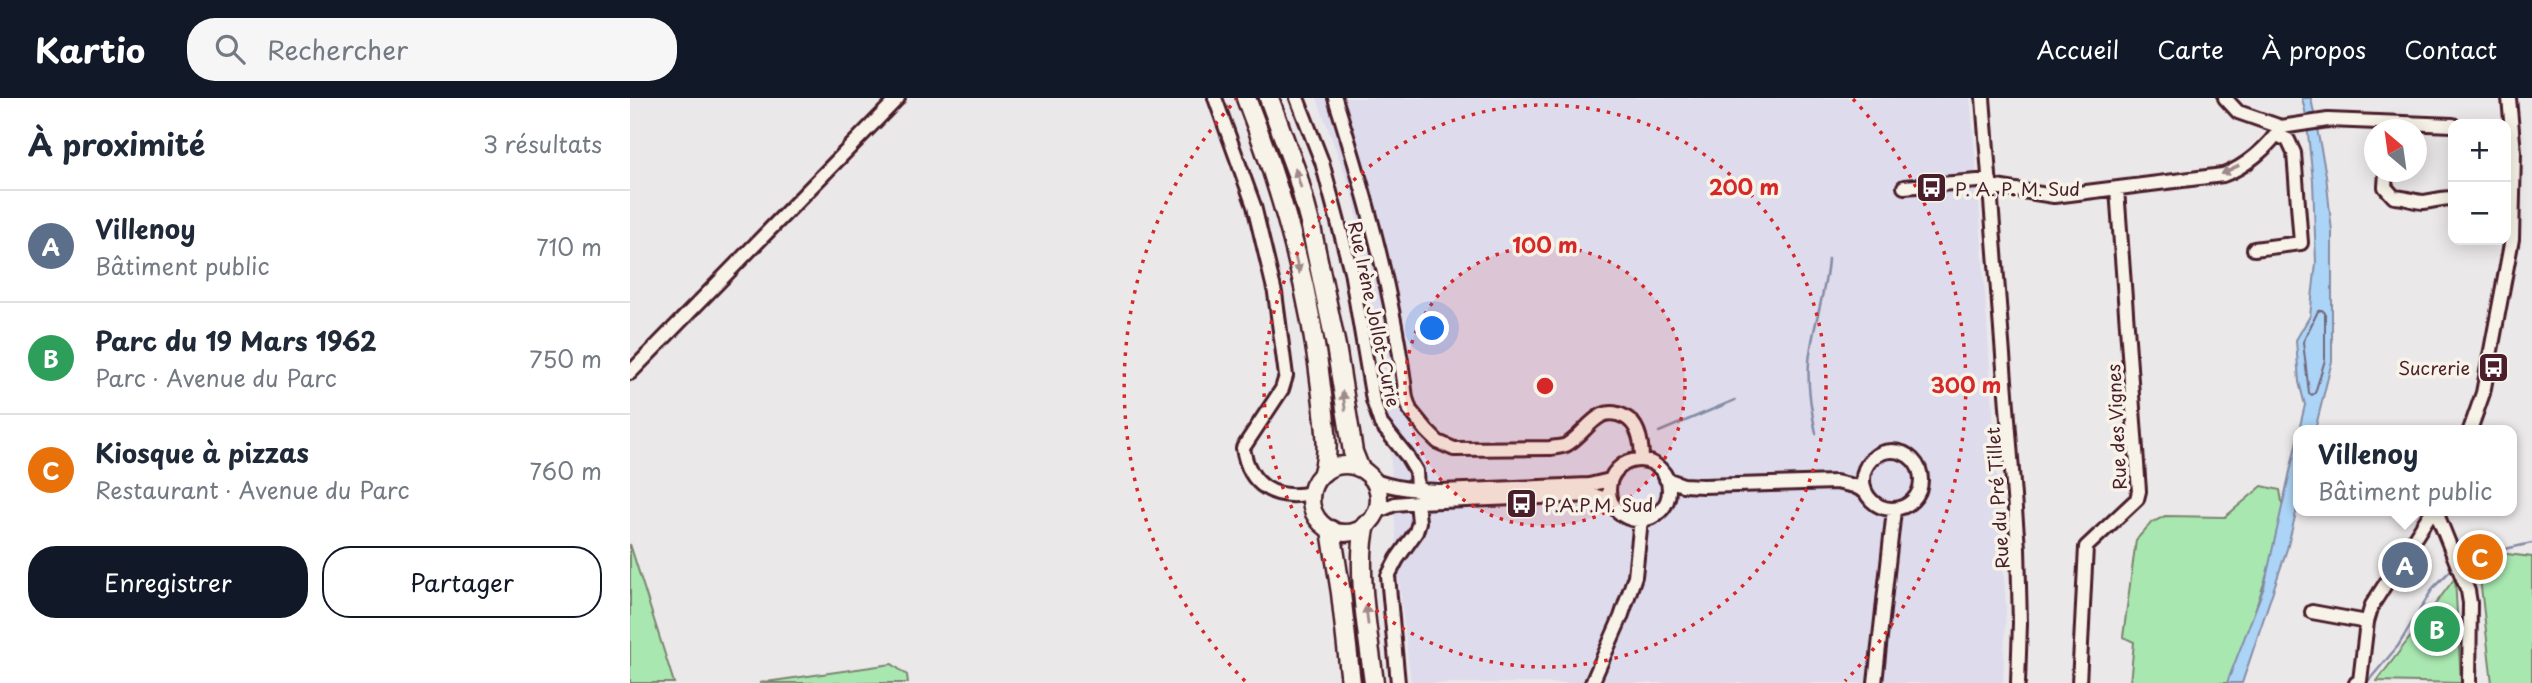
<!DOCTYPE html>
<html lang="fr">
<meta charset="utf-8">
<style>
:root{--surface:#fff;--page:#f6f6f7;--text:#1f2937;--muted:#747a83;--line:#e0e1e3;--accent:#111827}
body{margin:0;font-family:"Playpen Sans",sans-serif;background:var(--page);color:var(--text)}
.controls{position:absolute;right:21px;top:21px;display:grid;overflow:hidden;border-radius:14px;box-shadow:0 4px 18px #0003}
.controls button{width:63px;height:63px;display:grid;place-items:center;padding:0;border:0;border-bottom:2px solid var(--line);background:var(--surface);color:var(--text);font:35px sans-serif}
.compass{position:absolute;left:1734px;top:21px;width:63px;height:63px;border-radius:50%;background:var(--surface);box-shadow:0 4px 18px #0003;rotate:331deg}
.you{position:absolute;left:803px;top:231px;width:24px;height:24px;margin:-18px;border:5px solid #fff;border-radius:50%;background:#1a73e8;box-shadow:0 0 0 10px #1a73e833}
.badge{display:grid;place-items:center;width:46px;height:46px;border-radius:50%;background:var(--accent);color:#fff;font-size:23px;font-weight:700}
.pin{position:absolute;translate:-50% -50%;border:4px solid #fff;box-shadow:0 2px 7px #0006}
.popup{position:absolute;left:1663px;top:327px;width:224px;height:91px;box-sizing:border-box;display:grid;place-content:center;border-radius:14px;background:var(--surface);filter:drop-shadow(0 2px 5px #0005);font-size:23px;white-space:nowrap;color:var(--muted)}
.popup b{font-size:26px;color:var(--text)}
.popup::after{content:'';position:absolute;left:50%;top:100%;margin-left:-14px;border:14px solid transparent;border-top-color:var(--surface)}
.list{margin:0;padding:0;list-style:none}
h2{display:flex;justify-content:space-between;align-items:center;height:91px;margin:0;padding:0 28px;font-size:30px}
h2 small{font-size:23px;font-weight:400;color:var(--muted)}
.list li{display:grid;grid-template-columns:46px 1fr auto;gap:21px;align-items:center;box-sizing:border-box;height:112px;padding:0 28px;border-top:2px solid var(--line)}
.list b{display:block;font-size:26px;white-space:nowrap}
.list p{margin:0;font-size:23px;white-space:nowrap;color:var(--muted)}
.list em{font-size:23px;font-style:normal;color:var(--muted)}
.actions{display:flex;gap:14px;padding:21px 28px}
.actions a{flex:1;padding:16px 0;border:2px solid var(--accent);border-radius:28px;text-align:center;font-size:24px;color:var(--accent)}
.actions .main{background:var(--accent);color:#fff}
.icon{flex:none;width:38px;height:38px;fill:none;stroke:currentColor;stroke-width:2;stroke-linecap:round;stroke-linejoin:round}
.map{position:relative;flex:none;width:1902px;height:585px;overflow:hidden}
header{display:flex;align-items:center;gap:42px;box-sizing:border-box;height:98px;padding:0 35px;background:var(--accent);color:#fff}
header strong{font-size:33px}
nav{display:flex;gap:38px;margin-inline-start:auto;font-size:24px}
.search{width:490px;height:63px;background:var(--page);display:flex;align-items:center;gap:18px;box-sizing:border-box;padding:0 24px;border-radius:28px;color:var(--muted);font-size:26px}
main{display:flex}
aside{flex:1;background:var(--surface)}
.map>svg:first-child{display:block}
.built{fill:#dddbec}
.green{fill:#a8e8b0;stroke:#79846e;stroke-width:2}
.water{fill:#acd4f6;stroke:#858ca5;stroke-width:2}
.lines{fill:none;stroke-linecap:round;stroke-linejoin:round}
.shore{stroke:#71677c;stroke-width:2}
.stream{stroke:#858ca5;stroke-width:2.5}
.minor-casing{stroke:#4a1f2b;stroke-width:18}
.major-casing{stroke:#4a1f2b;stroke-width:21}
.highway-casing{stroke:#4a1f2b;stroke-width:23}
.minor{stroke:#f7f3e8;stroke-width:12}
.major{stroke:#f7f3e8;stroke-width:16}
.highway{stroke:#f7f3e8;stroke-width:18}
.oneway{fill:#a0898a}
.ring{fill:none;stroke:#d62828;stroke-width:3.5;stroke-dasharray:3.5 7}
.labels{text-anchor:middle;dominant-baseline:central;stroke-width:7;stroke-linejoin:round;paint-order:stroke}
.poi-label{font-size:18px;fill:#4a1f2b;stroke:#f7f3e8;text-anchor:start}
.street-label{font-size:18px;fill:#4a1f2b;stroke:#f7f3e8}
.centre{fill:#d62828;stroke:#f7f3e8;stroke-width:3.5}
.ring-label{font-size:21px;text-anchor:middle;font-weight:bold;fill:#d62828;stroke:#f7f3e8;stroke-width:7;stroke-linejoin:round;paint-order:stroke}
</style>
<header>
<strong>Kartio</strong>
<div class="search"><svg class="icon" aria-label="search" viewBox="0 0 24 24"><circle cx="10" cy="10" r="6"/><path d="M15 15l6 6"/></svg>Rechercher</div>
<nav><a>Accueil</a><a>Carte</a><a>À propos</a><a>Contact</a></nav>
</header>
<main>
<aside>
<h2>À proximité<small>3 résultats</small></h2>
<ul class="list">
<li><span class="badge" style="background:#5c6f8a">A</span><div><b>Villenoy</b><p>Bâtiment public</p></div><em>710 m</em></li>
<li><span class="badge" style="background:#2e9e5b">B</span><div><b>Parc du 19 Mars 1962</b><p>Parc · Avenue du Parc</p></div><em>750 m</em></li>
<li><span class="badge" style="background:#e8710a">C</span><div><b>Kiosque à pizzas</b><p>Restaurant · Avenue du Parc</p></div><em>760 m</em></li>
</ul>
<div class="actions"><a class="main">Enregistrer</a><a>Partager</a></div>
</aside>
<div class="map">
<svg width="1902" height="585" viewBox="0 0 1902 585">
<rect width="100%" height="100%" fill="#ebe8ea"/>
<filter id="ink" filterUnits="userSpaceOnUse"><feTurbulence type="fractalNoise" baseFrequency=".0143" numOctaves="2"/><feDisplacementMap in="SourceGraphic" scale="14" xChannelSelector="R" yChannelSelector="G"/><feConvolveMatrix kernelMatrix="1 2 1 2 8 2 1 2 1" color-interpolation-filters="sRGB"/></filter>
<g filter="url(#ink)">
<path class="built" d="M687,0H1340L1348,90L1376,510L1373,585H781L769,483L758,321L724,101Z"/>
<path class="green" d="M1632,388L1650,392L1655,422L1601,585H1500L1504,544L1493,539L1506,442L1521,425L1535,418L1595,419Z
M0,446L44,585H0Z
M1868,455L1902,459V585H1862L1850,480Z
M1825,480L1831,585L1747,583Z
M262,566L277,577L278,585H129Z"/>
<path class="water" d="M1672,0H1681L1696,77L1702,134V263L1685,332H1669L1675,307L1669,284L1666,242L1680,218L1686,165L1683,83L1676,17Z
M1668,338V407L1657,451L1612,585H1597L1634,489Z"/>
<g class="lines">
<path class="shore" d="M1692,212L1695,215V262L1685,295L1682,297L1679,295L1673,244L1688,213Z"/>
<path class="stream" d="M1029,334L1105,302
M1186,335C1181,312 1177,288 1179,264C1182,229 1196,196 1198,161
M1857,455L1902,445
M1739,582L1768,548L1803,490L1822,471"/>
<defs>
<path id="minor" d="M585,0L624,108L645,195L656,278L652,291L613,350C619,388 645,403 681,395
M667,0L692,64L721,173L743,302L751,326L777,358L786,373L787,392
M705,0C736,98 764,197 776,300L780,312L797,333L808,344L824,351L920,350C926,349 932,349 936,347C957,336 967,304 995,319C1010,327 1012,347 1012,362
M1353,0L1388,450L1390,525L1388,585
M1595,0L1608,14L1651,29L1698,22L1823,27
M1756,74L1755,89L1764,99C1774,99 1785,104 1794,104C1804,103 1811,100 1823,100
M1360,88L1424,98L1593,77C1614,70 1640,48 1651,29
M1274,89L1360,82
M1624,151L1671,145L1664,55L1658,42L1647,37
M0,275L268,0
M1840,332L1853,295L1882,141L1884,54L1879,0
M1233 382a29 29 0 1 1 58 0a29 29 0 1 1-58 0Z
M979 392a30 30 0 1 1 60 0a30 30 0 1 1-60 0Z
M1036,381L1053,387L1073,388L1206,384L1224,388L1234,393
M743,382C764,391 788,392 810,393L959,387L980,382
M1808,413L1809,421L1838,493L1840,505L1839,585
M746,414L765,406L787,404L963,397L980,402
M1682,514L1737,524
M768,585L758,478L767,461L786,434L789,424L787,404
M962,585L991,519L1005,478L1011,422
M1245,585L1264,412
M1449,585L1456,449L1507,401L1509,393L1487,91
M1726,585L1730,583L1737,524L1742,507L1802,413"/>
<path id="major" d="M681 401a34 34 0 1 1 68 0a34 34 0 1 1-68 0Z"/>
<path id="highway" d="M616,0C654,97 682,202 693,305C695,327 700,352 693,374
M639,0L667,76L681,129L706,248L723,354L729,369
M736,427C725,466 739,543 744,585
M701,432L711,495L721,585"/>
</defs>
<use href="#minor" class="minor-casing"/>
<use href="#major" class="major-casing"/>
<use href="#highway" class="highway-casing"/>
<use href="#minor" class="minor"/>
<use href="#major" class="major"/>
<use href="#highway" class="highway"/>
</g>
<defs><path id="oneway-solid" d="M-6-.8H1V-3.2L6.5 0L1 3.2V.8H-6Z" transform="scale(1.75)"/></defs>
<g class="oneway">
<use href="#oneway-solid" transform="translate(1600 72) rotate(154)"/>
<use href="#oneway-solid" transform="translate(668 80) rotate(-107)"/>
<use href="#oneway-solid" transform="translate(667 166) rotate(76)"/>
<use href="#oneway-solid" transform="translate(714 303) rotate(-98)"/>
<use href="#oneway-solid" transform="translate(737 517) rotate(-96)"/>
</g>
</g>
<circle cx="915" cy="288" r="140" fill="#d62828" fill-opacity=".12"/>
<g class="ring">
<circle cx="915" cy="288" r="140"/>
<circle cx="915" cy="288" r="281"/>
<path d="M615 583A421 421 0 0 1 607 1M1223 1A421 421 0 0 1 1215 583"/>
</g>
<defs>
<symbol id="bus-square" viewBox="-11 -11 22 22"><rect x="-9" y="-9" width="18" height="18" rx="4" fill="#4a1f2b" stroke="#f7f3e8"/><path d="M-5-6H5V4H4V6H2V4H-2V6H-4V4H-5ZM-3.5-4V0h7V-4ZM-3.5 1.2v1.5H-2V1.2ZM2 1.2v1.5H3.5V1.2Z" fill="#fff"/></symbol>
</defs>
<g fill-rule="evenodd">
<use href="#bus-square" x="1284" y="72" width="35" height="35"/>
<use href="#bus-square" x="1846" y="252" width="35" height="35"/>
<use href="#bus-square" x="874" y="388" width="35" height="35"/>
</g>
<g class="labels">
<g class="poi-label">
<text x="1325" y="90">P. A. P. M. Sud</text>
<text x="1840" y="269" text-anchor="end">Sucrerie</text>
<text x="914" y="406">P.A.P.M. Sud</text>
</g>
<g class="street-label">
<text transform="translate(745 216) rotate(78)">Rue Irène Jollot-Curie</text>
<text transform="translate(1486 329) rotate(-93)">Rue des Vignes</text>
<text transform="translate(1367 400) rotate(-94)">Rue du Pré Tillet</text>
</g>
</g>
<circle cx="915" cy="288" r="10" class="centre"/>
<g class="ring-label">
<text x="1114" y="97">200 m</text>
<text x="915" y="155">100 m</text>
<text x="1336" y="295">300 m</text>
</g>
</svg>
<div class="controls">
<button>+</button>
<button>−</button>
</div>
<svg class="compass" viewBox="-18 -18 36 36"><path d="M0-13l5 13h-10z" fill="#e53935"/><path d="M0 13l5-13h-10z" fill="#747a83"/></svg>
<div class="you"></div>
<div class="pin badge" style="left:1775px;top:467px;background:#5c6f8a">A</div>
<div class="popup"><b>Villenoy</b>Bâtiment public</div>
<div class="pin badge" style="left:1807px;top:531px;background:#2e9e5b">B</div>
<div class="pin badge" style="left:1850px;top:459px;background:#e8710a">C</div>
</div>
</main>
